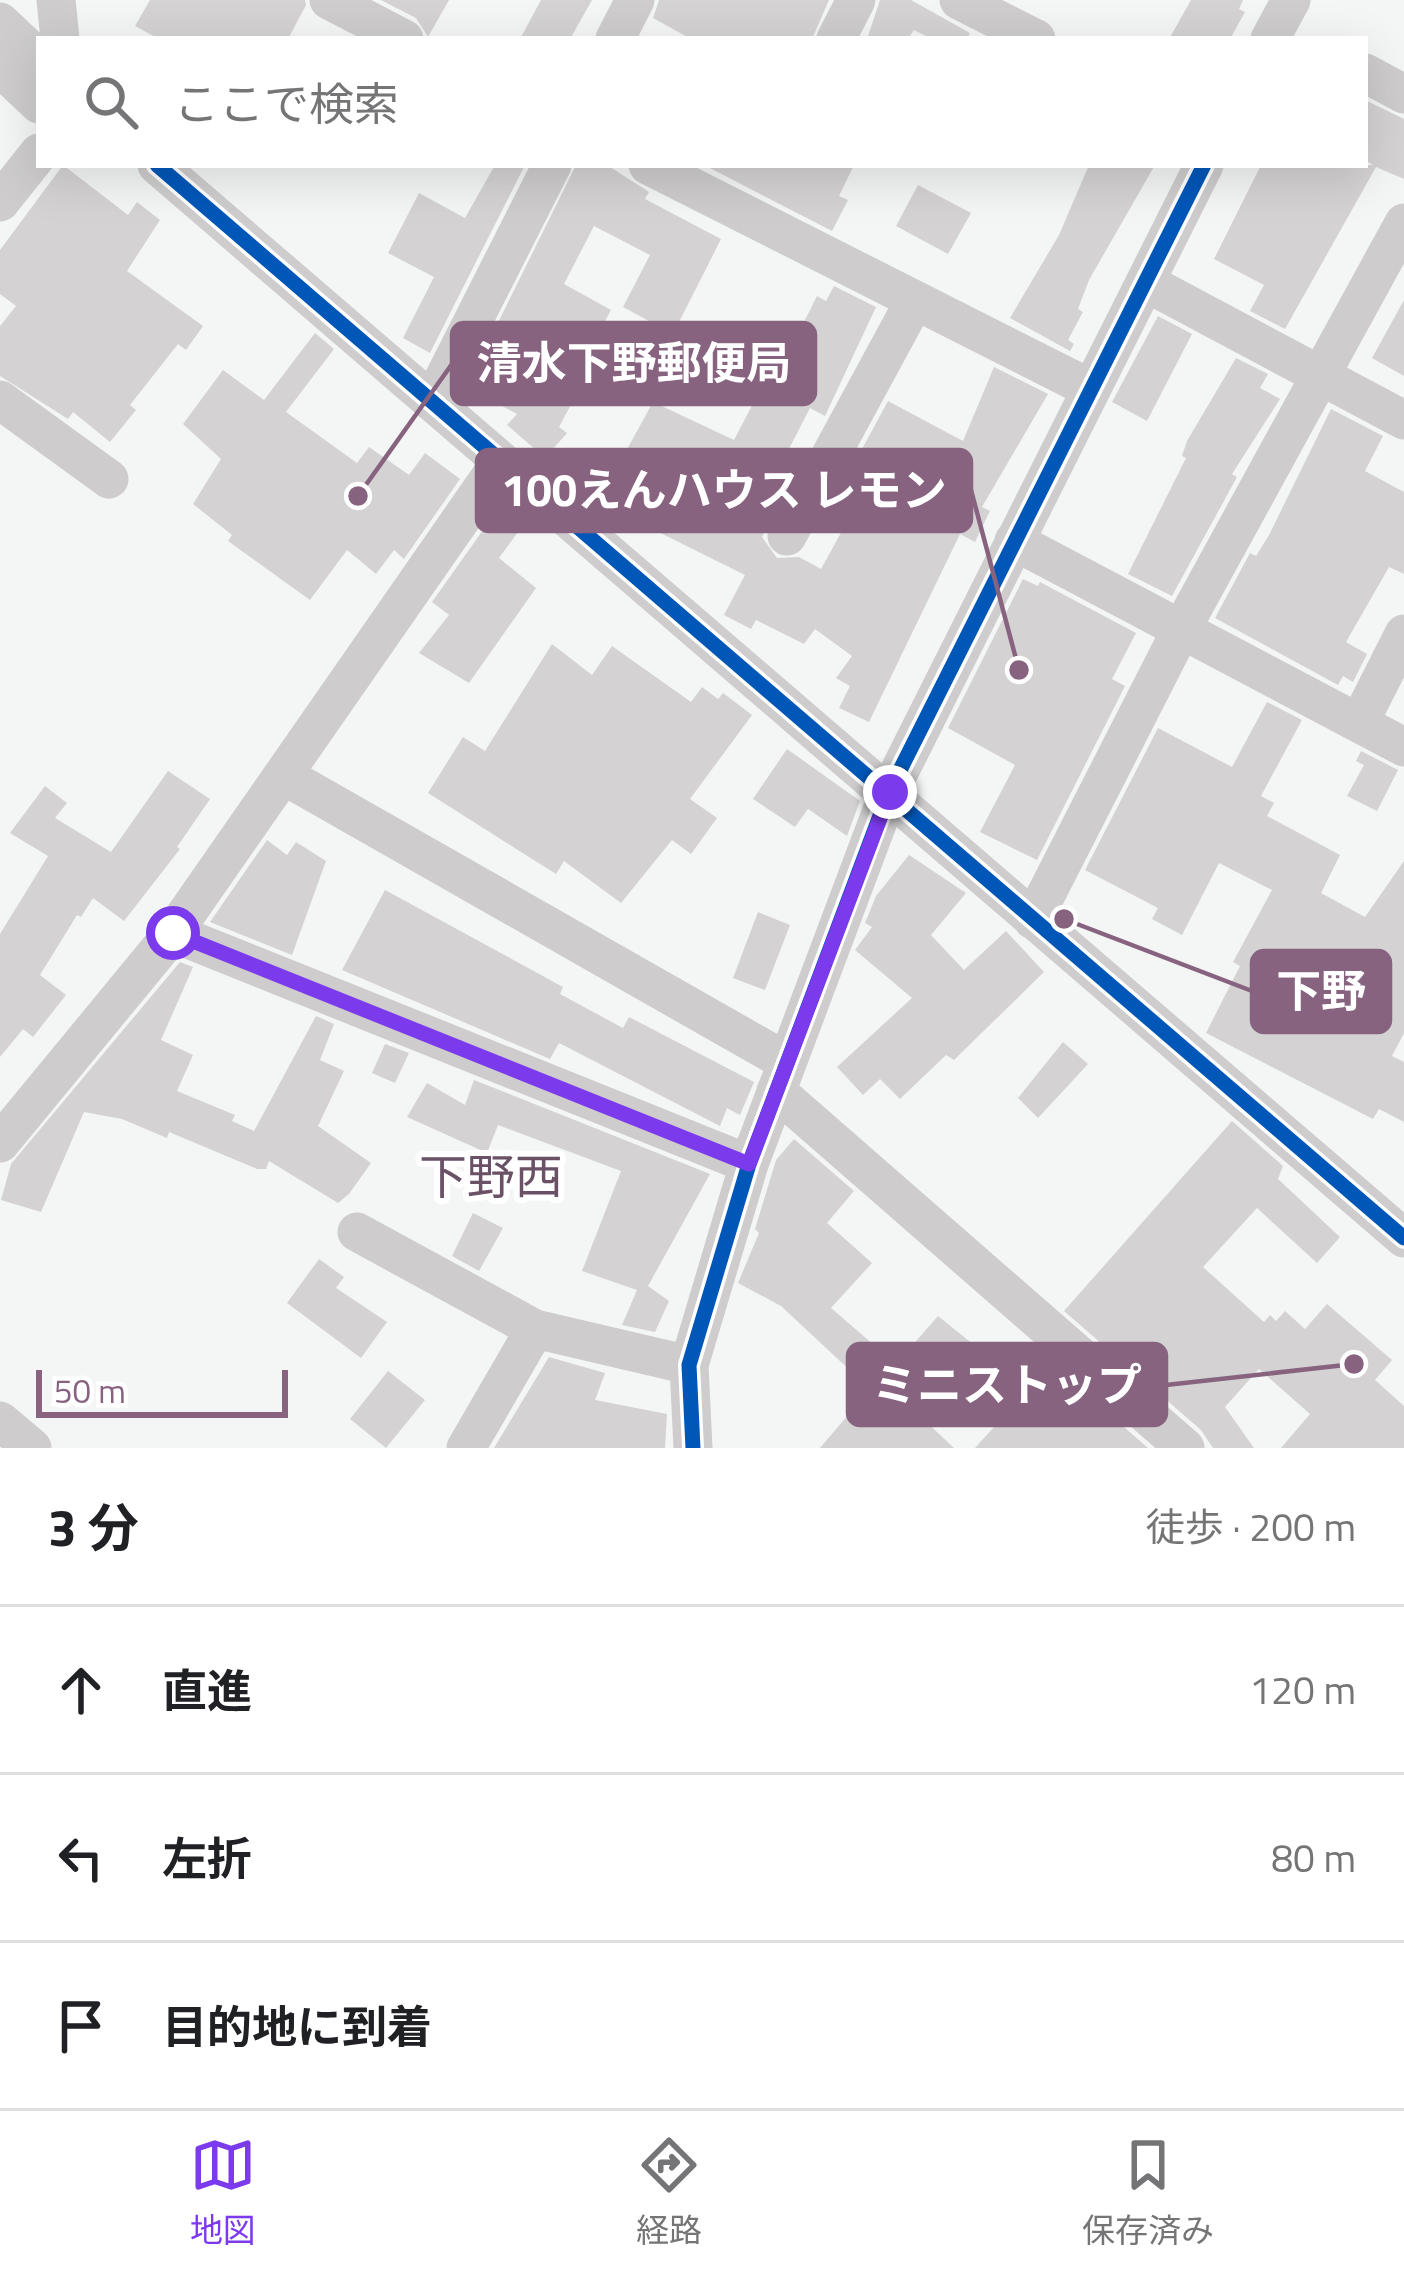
<!DOCTYPE html>
<html lang="ja">
<meta charset="utf-8">
<style>
:root{--surface:#fff;--page:#f6f6f6;--text:#202124;--muted:#757577;--line:#e0e0e0;--accent:#7c3aed}
body{margin:0;font-family:"Titillium Web","Noto Sans JP",sans-serif;background:var(--page);color:var(--text)}
.scale{position:absolute;left:36px;bottom:30px;width:252px;box-sizing:border-box;padding-left:12px;border:6px solid #876380;border-top:0;font-size:33px;line-height:42px;white-space:nowrap;color:#876380;-webkit-text-stroke:9px #fff;paint-order:stroke}
.stop{position:absolute;width:36px;height:36px;margin:-27px;border:9px solid #7c3aed;border-radius:50%;background:#fff}
.stop.end{background:#7c3aed;border-color:#fff;box-shadow:0 3px 12px #0008}
.list{margin:0;padding:0;list-style:none}
h2{display:flex;justify-content:space-between;align-items:center;height:156px;margin:0;padding:0 48px;font-size:51px}
h2 small{font-size:39px;font-weight:400;color:var(--muted)}
.list li{display:grid;grid-template-columns:78px 1fr auto;gap:36px;align-items:center;box-sizing:border-box;height:168px;padding:0 48px;border-top:3px solid var(--line)}
.list b{display:block;font-size:45px;white-space:nowrap}
.list em{font-size:39px;font-style:normal;color:var(--muted)}
.icon{flex:none;width:66px;height:66px;fill:none;stroke:currentColor;stroke-width:2;stroke-linecap:round;stroke-linejoin:round}
.map{position:relative;flex:none;width:1404px;height:1448px;overflow:hidden}
.search{position:absolute;background:var(--surface);box-shadow:0 12px 48px #0002;left:36px;right:36px;top:36px;height:132px;display:flex;align-items:center;gap:30px;box-sizing:border-box;padding:0 42px;border-radius:0px;color:var(--muted);font-size:45px}
.sheet{height:660px;background:var(--surface)}
nav{display:flex;justify-content:space-around;align-items:center;box-sizing:border-box;height:168px;border-top:3px solid var(--line);background:var(--surface);font-size:33px;color:var(--muted)}
nav a{display:grid;justify-items:center;gap:6px}
nav .on{color:var(--accent)}
.map>svg:first-child{display:block}
.building{fill:#d4d2d3}
.lines{fill:none;stroke-linecap:round;stroke-linejoin:round}
.minor{stroke:#cecccd;stroke-width:39}
.cycleway-casing{stroke:#fff;stroke-width:22}
.cycleway{stroke:#0057b8;stroke-width:15}
.route{stroke:#7c3aed;stroke-width:15}
.labels{text-anchor:middle;dominant-baseline:central;stroke-width:12;stroke-linejoin:round;paint-order:stroke}
.quarter-label{font-size:48px;fill:#6b5166;stroke:#fff}
.leader{fill:none;stroke:#876380;stroke-width:4.5}
.callout-dot{fill:#876380;stroke:#fff;stroke-width:4.5}
.callout{fill:#876380;stroke:#876380;stroke-width:4.5}
.callout-label{font-size:45px;text-anchor:middle;font-weight:bold;fill:#fff}
</style>
<div class="map">
<svg width="1404" height="1448" viewBox="0 0 1404 1448">
<rect width="100%" height="100%" fill="#f4f6f5"/>
<path class="building" d="M150,0H305L306,5L288,39H159L135,26Z
M381,0H449L428,37L416,18Z
M541,0H592L570,39H520Z
M659,0H829L812,39H691L653,18Z
M880,0H911L970,33L967,39H932L914,30L908,39H867Z
M1191,0H1243L1239,9L1245,12L1230,39H1169Z
M1365,100L1404,119V179L1376,167L1285,329L1250,311L1264,285L1214,259L1261,165H1373L1365,160Z
M63,165L128,215L137,202L160,220L127,271L203,326L186,350L178,344L130,405L136,410L110,442L73,412L68,419L0,376V326L16,306L0,294V250Z
M495,165H525L430,353L403,338L434,277L388,253L419,193L465,218Z
M576,165H607L649,192L645,199L721,239L673,334L623,307L650,255L594,226L564,284L611,310L572,381L581,386L559,427L567,433L545,458L507,425L517,414L466,387Z
M704,165H854L839,196L848,200L832,231Z
M1089,165H1155L1089,280L1078,309L1083,312L1068,340L1074,344L1070,351L1010,318L1059,235Z
M918,185L971,213L948,254L896,226Z
M834,286L876,307L825,416L810,408L776,474L789,482L762,537L777,558L799,557L821,569L848,520L829,510L888,401L963,441L994,367L1048,394L982,507L990,511L975,542L960,534L869,722L839,708L850,686L836,678L852,656L815,629L804,644L756,620L751,629L724,615L745,575L598,502L653,402L734,440L780,352L787,356L817,296L826,301Z
M1404,300V376L1372,358Z
M1158,316L1192,334L1147,421L1112,402Z
M315,333L334,349L286,412L357,463L369,447L409,475L425,453L460,479L404,559L394,550L376,574L347,550L310,600L228,541L232,535L193,504L221,459L183,424L223,370L264,400Z
M1236,358L1268,374L1260,388L1280,399L1232,474L1237,477L1172,596L1128,574L1186,458L1182,456L1187,441Z
M1331,409L1383,436L1365,471L1404,492V574L1389,567L1346,642L1367,654L1353,682L1343,676L1338,685L1215,618L1250,553L1256,556L1269,535Z
M505,499L529,517L499,558L536,588L469,683L419,653L449,615L432,602Z
M1023,579L1038,586L1040,582L1136,633L1112,679L1125,686L1037,860L980,832L1015,765L948,728Z
M552,644L592,675L612,646L691,702L702,687L718,699L723,693L752,715L690,799L717,818L691,854L672,840L621,903L564,861L556,874L428,793L463,737L485,751Z
M1267,702L1302,720L1261,796L1274,803L1267,816L1340,855L1321,893L1365,917L1404,861V1033L1392,1056L1404,1062V1122L1379,1109L1373,1119L1206,1033L1240,966L1233,962L1272,890L1219,863L1182,935L1152,919L1158,908L1085,870L1158,728L1232,767Z
M787,749L860,801L847,836L808,809L795,827L753,799Z
M1361,751L1398,770L1377,811L1347,796L1364,765L1356,761Z
M168,771L210,799L177,847L180,849L124,921L93,898L81,917L77,915L40,975L66,995L33,1037L23,1029L0,1057V934L48,856L10,833L45,786L67,803L55,818L111,852Z
M267,840L287,855L296,842L326,861L292,955L210,922Z
M909,855L966,893L931,935L964,970L1006,931L1044,972L954,1060L946,1055L900,1099L880,1079L863,1095L837,1067L912,998L855,950L872,927L865,923L876,896Z
M385,890L563,987L560,994L623,1028L629,1017L754,1082L740,1115L727,1108L720,1126L559,1043L550,1059L342,970Z
M758,912L790,925L765,990L733,978Z
M180,962L193,967L161,1040L193,1055L177,1091L235,1115L232,1121L254,1131L316,1016L334,1024L320,1060L344,1071L318,1126L371,1163L349,1194L338,1203L269,1161L266,1169H257L169,1132L167,1138L122,1119L84,1112L41,1212L1,1200L11,1164Z
M1063,1042L1088,1064L1038,1118L1018,1098Z
M385,1044L409,1053L395,1083L372,1073Z
M474,1080L710,1174L648,1286L669,1301L655,1332L622,1325L637,1290L582,1271L621,1171L498,1125L487,1153L407,1117L427,1083L465,1105Z
M1232,1121L1283,1166L1278,1179L1340,1237L1317,1263L1257,1208L1203,1267L1264,1322L1270,1315L1276,1321L1285,1311L1305,1329L1327,1304L1392,1360L1375,1380L1404,1406V1448H1281L1310,1414L1259,1369L1225,1407L1254,1448H1213L1201,1430L1064,1311Z
M794,1139L854,1191L827,1223L872,1263L831,1308L896,1364L938,1316L1020,1382L1043,1356L1148,1448H975L1003,1417L958,1377L919,1415L954,1448H820L870,1389L781,1306L738,1283L759,1233L755,1229L776,1160Z
M473,1213L503,1228L479,1271L452,1256Z
M319,1259L344,1277L336,1288L387,1322L361,1358L287,1303Z
M549,1357L605,1373L595,1400L667,1414L665,1448H494Z
M388,1371L425,1400L386,1448L350,1419Z"/>
<g class="lines">
<path class="minor" d="M56,0L60,39
M329,0L404,39
M959,0L1036,39
M0,22L39,59
M615,39L635,0
M836,39L856,0
M1270,39L1291,0
M0,67L39,104
M1365,73L1404,94
M157,165L1404,1238
M648,165L1091,389
M0,202L39,153
M1147,283L1404,420
M0,400L109,479
M432,402L552,165
M787,536L915,300
M1014,541L1404,747
M1359,723L1404,634
M283,775L787,1062
M1033,920L1182,628L1404,223
M173,933L749,1164
M776,1091L1185,1448
M0,1143L173,933L500,463
M357,1232L535,1329
M0,1421L32,1448
M466,1448L535,1329L689,1365
M693,1448L689,1365L749,1164L889,792L1204,165"/>
<defs>
<path id="cycleway" d="M157,165L1404,1238
M693,1448L689,1365L749,1164L889,792L1204,165"/>
</defs>
<use href="#cycleway" class="cycleway-casing"/>
<use href="#cycleway" class="cycleway"/>
</g>
<g class="lines">
<path class="route" d="M173,933L749,1164L890,792"/>
</g>
<g class="labels">
<g class="quarter-label">
<text x="491" y="1176">下野西</text>
</g>
</g>
<path class="leader" d="M358 496L452 364M1019 670L971 490M1064 919L1252 991M1354 1364L1166 1385"/>
<g class="callout-dot">
<circle cx="358" cy="496" r="12"/>
<circle cx="1019" cy="670" r="12"/>
<circle cx="1064" cy="919" r="12"/>
<circle cx="1354" cy="1364" r="12"/>
</g>
<g class="callout">
<rect x="452" y="323" width="363" height="81" rx="12"/>
<rect x="477" y="450" width="494" height="81" rx="12"/>
<rect x="1252" y="951" width="138" height="81" rx="12"/>
<rect x="848" y="1344" width="318" height="81" rx="12"/>
</g>
<g class="callout-label">
<text x="634" y="379">清水下野郵便局</text>
<text x="724" y="506">100えんハウス レモン</text>
<text x="1321" y="1007">下野</text>
<text x="1007" y="1401">ミニストップ</text>
</g>
</svg>
<div class="scale">50 m</div>
<div class="stop" style="left:173px;top:933px"></div>
<div class="stop end" style="left:890px;top:792px"></div>
<div class="search"><svg class="icon" aria-label="search" viewBox="0 0 24 24"><circle cx="10" cy="10" r="6"/><path d="M15 15l6 6"/></svg>ここで検索</div>
</div>
<section class="sheet">
<h2>3 分<small>徒歩 · 200 m</small></h2>
<ul class="list">
<li><svg class="icon" aria-label="ahead" viewBox="0 0 24 24"><path d="M12 20V5M6 11l6-6 6 6"/></svg><div><b>直進</b></div><em>120 m</em></li>
<li><svg class="icon" aria-label="left" viewBox="0 0 24 24"><path d="M17 20v-9H6M10 6l-5 5 5 5"/></svg><div><b>左折</b></div><em>80 m</em></li>
<li><svg class="icon" aria-label="arrive" viewBox="0 0 24 24"><path d="M6 21V4h12l-3 4 3 4H6"/></svg><div><b>目的地に到着</b></div></li>
</ul>
</section>
<nav>
<a class="on"><svg class="icon" aria-label="map" viewBox="0 0 24 24"><path d="M3 6l6-2 6 2 6-2v14l-6 2-6-2-6 2zM9 4v14M15 6v14"/></svg>地図</a>
<a><svg class="icon" aria-label="directions" viewBox="0 0 24 24"><path d="M12 3l9 9-9 9-9-9zM9 14v-3h6M13 9l2 2-2 2"/></svg>経路</a>
<a><svg class="icon" aria-label="saved" viewBox="0 0 24 24"><path d="M7 4h10v16l-5-4-5 4z"/></svg>保存済み</a>
</nav>
